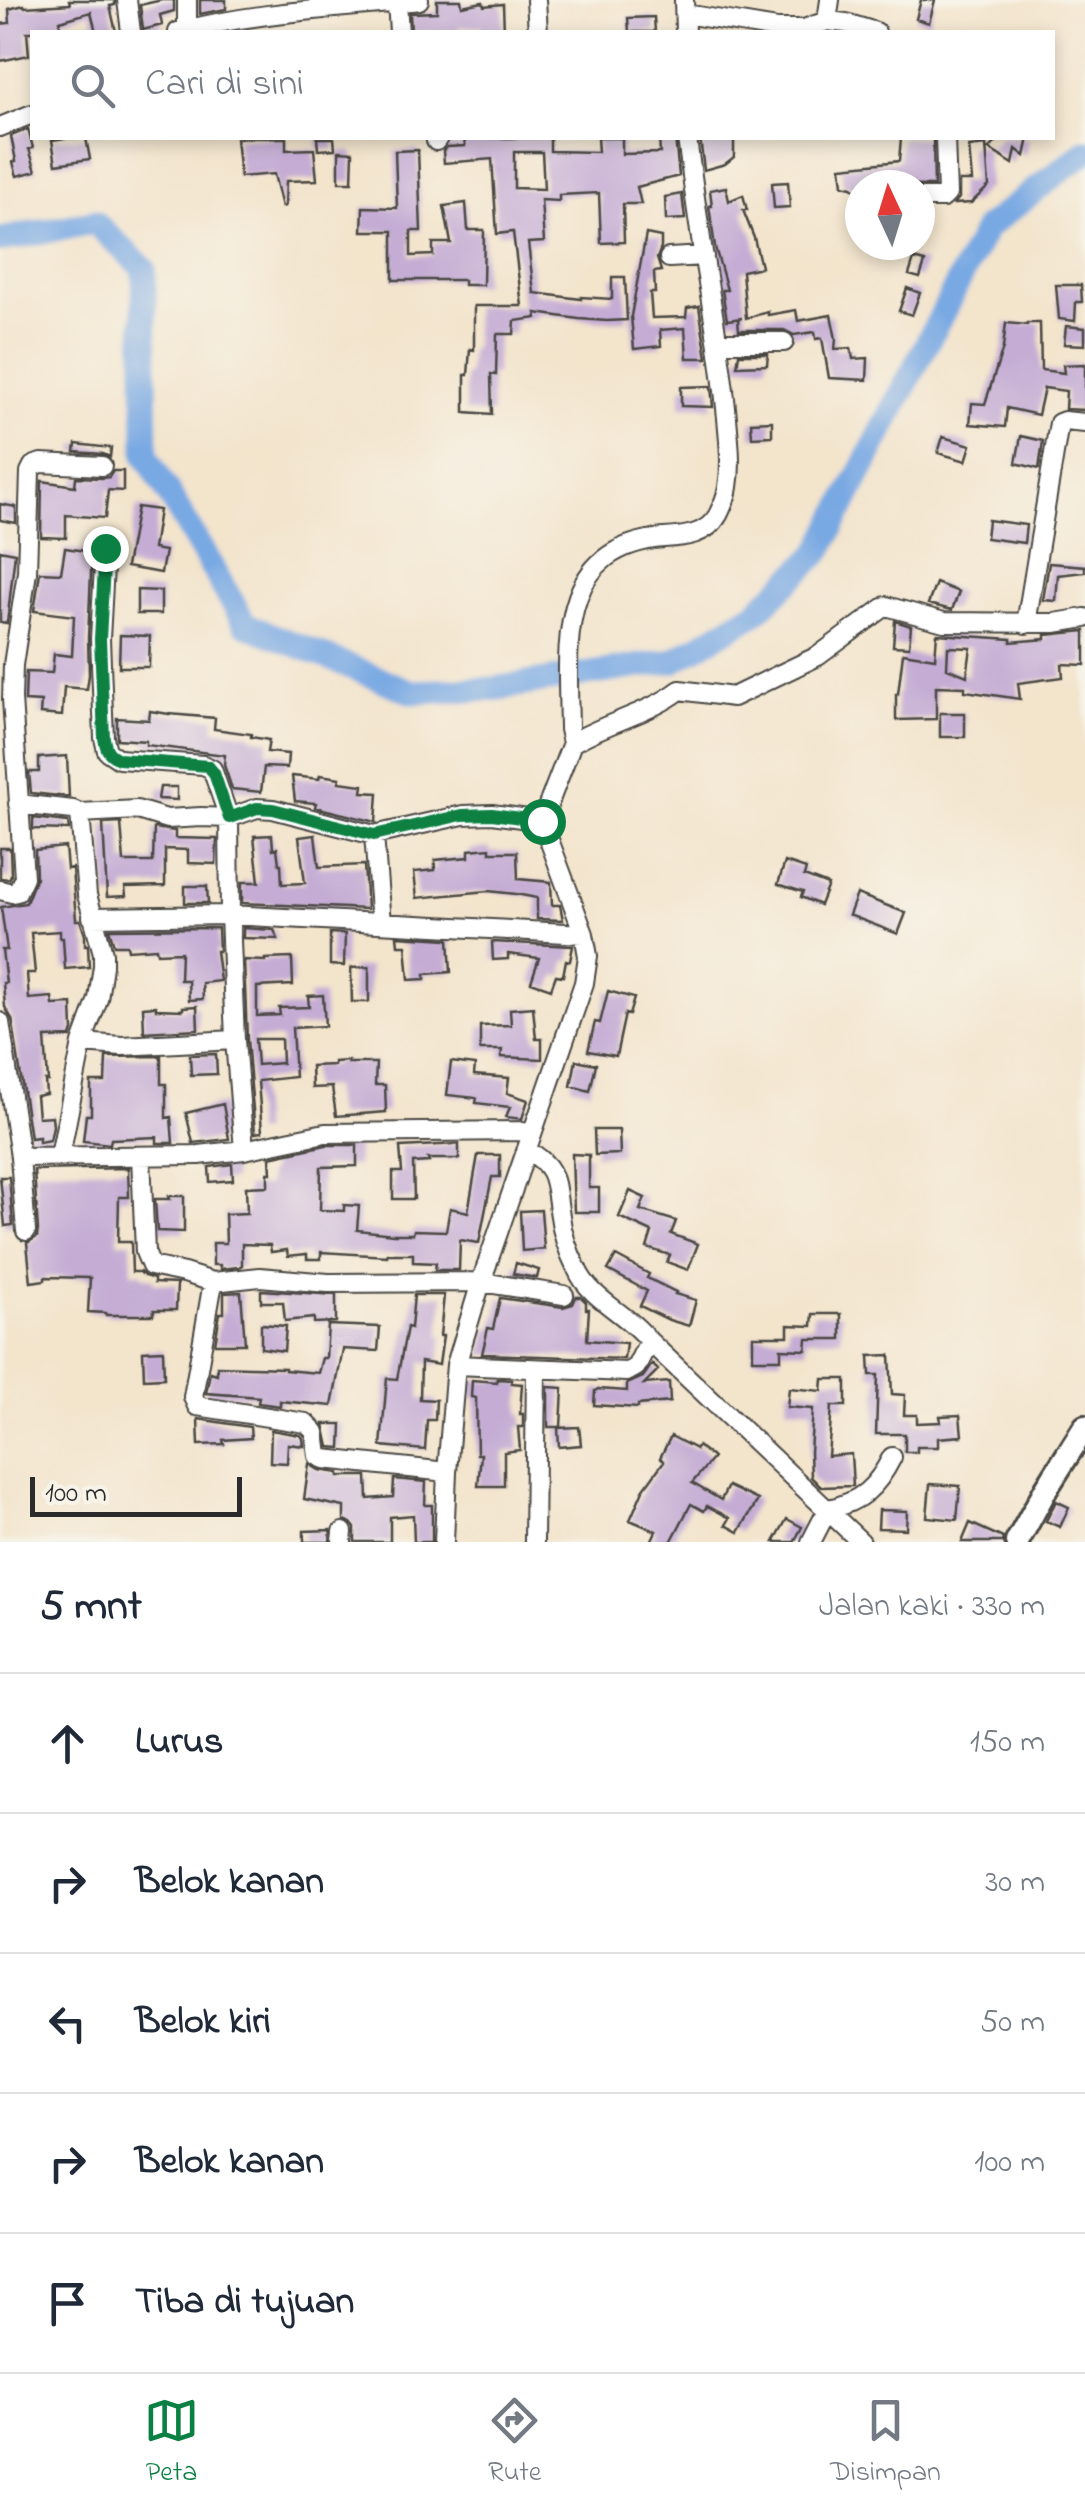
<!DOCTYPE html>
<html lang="id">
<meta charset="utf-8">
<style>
:root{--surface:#fff;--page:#f6f6f7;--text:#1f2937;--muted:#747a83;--line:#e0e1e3;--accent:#0b8043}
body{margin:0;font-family:"Indie Flower",sans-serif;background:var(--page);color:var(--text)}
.compass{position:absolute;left:845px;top:170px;width:90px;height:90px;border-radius:50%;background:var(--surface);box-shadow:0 5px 15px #0003;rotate:356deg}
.scale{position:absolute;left:30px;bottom:25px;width:212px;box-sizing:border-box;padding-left:10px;border:5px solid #2b2b2b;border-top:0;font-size:28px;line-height:35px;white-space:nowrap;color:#2b2b2b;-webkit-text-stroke:8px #f7f3e8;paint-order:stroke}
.stop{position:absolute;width:30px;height:30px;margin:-22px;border:8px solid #0b8043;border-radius:50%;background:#fff}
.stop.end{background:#0b8043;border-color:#fff;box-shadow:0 2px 10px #0008}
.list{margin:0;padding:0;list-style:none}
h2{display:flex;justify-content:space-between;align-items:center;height:130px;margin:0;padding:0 40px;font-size:42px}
h2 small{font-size:32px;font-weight:400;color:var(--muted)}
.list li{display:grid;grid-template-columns:65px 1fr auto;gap:30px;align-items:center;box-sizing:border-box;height:140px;padding:0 40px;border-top:2px solid var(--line)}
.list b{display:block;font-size:38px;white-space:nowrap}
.list em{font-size:32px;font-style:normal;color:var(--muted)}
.icon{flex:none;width:55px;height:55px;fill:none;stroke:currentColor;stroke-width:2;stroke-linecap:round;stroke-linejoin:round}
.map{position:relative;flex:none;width:1085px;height:1542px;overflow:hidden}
.search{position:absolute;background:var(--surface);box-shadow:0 5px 15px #0003;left:30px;right:30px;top:30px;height:110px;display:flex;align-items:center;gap:25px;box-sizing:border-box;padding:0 35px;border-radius:0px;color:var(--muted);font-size:38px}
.sheet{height:830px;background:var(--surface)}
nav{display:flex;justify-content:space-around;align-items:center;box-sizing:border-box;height:140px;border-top:2px solid var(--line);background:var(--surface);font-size:28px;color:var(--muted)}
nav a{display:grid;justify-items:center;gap:5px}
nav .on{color:var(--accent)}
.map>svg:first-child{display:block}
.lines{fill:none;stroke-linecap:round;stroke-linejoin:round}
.river{stroke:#79a9e3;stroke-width:25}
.building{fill:#c4acd4;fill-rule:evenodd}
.minor-casing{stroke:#494743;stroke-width:22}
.major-casing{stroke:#494743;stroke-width:28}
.minor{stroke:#fff;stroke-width:18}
.major{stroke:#fff;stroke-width:22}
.route{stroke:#0b8043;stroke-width:12}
</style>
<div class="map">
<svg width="1085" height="1542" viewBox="0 0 1085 1542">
<rect width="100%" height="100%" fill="#f7f3e8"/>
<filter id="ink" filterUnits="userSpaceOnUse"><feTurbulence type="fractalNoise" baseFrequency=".01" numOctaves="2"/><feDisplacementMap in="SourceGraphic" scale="20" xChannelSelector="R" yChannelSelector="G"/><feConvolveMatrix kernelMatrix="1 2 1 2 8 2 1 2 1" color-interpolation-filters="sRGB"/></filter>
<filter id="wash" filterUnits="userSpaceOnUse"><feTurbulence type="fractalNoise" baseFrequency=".0048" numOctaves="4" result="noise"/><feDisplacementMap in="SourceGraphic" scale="40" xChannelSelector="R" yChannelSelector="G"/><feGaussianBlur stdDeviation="2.25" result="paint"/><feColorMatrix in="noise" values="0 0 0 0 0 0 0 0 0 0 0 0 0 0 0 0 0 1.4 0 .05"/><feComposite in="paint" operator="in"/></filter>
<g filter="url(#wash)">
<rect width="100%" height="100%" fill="#f3e4cc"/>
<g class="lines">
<path class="river" d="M0,240L94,222L144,269L146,455L245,624L412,692L493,689L673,661L755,613L820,552L986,228L1085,152"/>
</g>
<g id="blocks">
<path class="building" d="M69,0H115V5L110,6L116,32H96L91,12L60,21L59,32H27L29,55L0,61V24L10,23L9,9L24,5L25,7L70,4Z
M162,0H174V11L160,15L162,25L143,30L140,5Z
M200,0H226V9L200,14Z
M437,0H461L462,6L483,2L484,6L503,4L504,32H484L483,26L458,27V32H411L410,13L437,12Z
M921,0H935L929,23L916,19Z
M654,17L655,32H629L628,18Z
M28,129L33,148L29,149L36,171L17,176L13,162L16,161L11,136Z
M65,138H86L90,159L56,164L52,140Z
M236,138H286V150L314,149L317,180L286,181L285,206L282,207L274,174L240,177Z
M317,138H334L335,149L318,150Z
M464,138H550V151L598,152L597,138H622V154L660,153L659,138H675L679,176L637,187L641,204H623L624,242L601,243L599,193L559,195V201L541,200L544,242L528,243L534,293L581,299V297L612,299V277H625L627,320L607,321L579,319L536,313L537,318L515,321L514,334H497L496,375L491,374L492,414L465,412V375H468L470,349L474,350V306H522L513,232L497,234L492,159L444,163L443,151L447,147L465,146ZM514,152H542L544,189L514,188Z
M700,138H734V157L725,164L704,170Z
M901,138H933L934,186L860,185V193L852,187L843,185L841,167L899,161Z
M1000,138H1029L1025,156L1016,149L1013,164L989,149Z
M986,145L989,186L971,203L954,204L959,198V181H972L969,147Z
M418,150L421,231H411V256L433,255V243H451L444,206L466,203L468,230H484L483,285H464V280H393V231H362L363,207L397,208L395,151Z
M339,151L353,152L352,182H339Z
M788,182L790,207L774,208L772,183Z
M726,187L729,201L743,195L747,210H743L754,238L761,267L742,271L746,318L768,312V315L796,310L798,321L831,315L836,339L835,349L851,348L853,359L868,358L867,380L829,378L822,338L816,339L815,332L794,335L784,330H739L738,319L742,318L727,320L722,290H727L715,247L709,206H712L710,190Z
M682,194L685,219L666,220L665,197Z
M646,234L661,237V248L657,258L661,271L654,272L655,293H650L652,318L686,317L687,308L699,306L707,358H687L685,328L660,330L661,346L634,349L631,316Z
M914,259L925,262L920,278L909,275Z
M1056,285H1081L1082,302H1076L1075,321L1059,319Z
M907,288L920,293L912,315L899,311Z
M1006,323L1027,325V323H1040L1041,370L1064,373L1063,365L1085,364V410L1065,409L1066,391L1044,388L1038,415L1007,408L1005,427L970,424L972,403L985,404L1003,348Z
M1066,326L1085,328V345L1064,344Z
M739,354H768L767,365L737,366Z
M711,386L713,407L681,406V387Z
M772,421V436L752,437L751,422Z
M1021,436L1043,441L1039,469L1016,463Z
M943,437L971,445L966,461L938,453Z
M76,444L111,448L110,457L103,454L75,452Z
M113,471H123V491L108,490L105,518L66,515V538L41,537L42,481L75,486L76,477L102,478L109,477Z
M0,504L16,507V523L0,520Z
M137,507L159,510L153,549L165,551L161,573L126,567Z
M988,520L1026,525L1024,543L986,538Z
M65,548L92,552L88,638L89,675L87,689L64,687L62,716L40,714L41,702L25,701L26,672L52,673L54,654L72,656L74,616L34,611L40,572L61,573Z
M0,550L15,553L7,623L0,622Z
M1049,563L1085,566V572L1058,575L1056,601L1043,600Z
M936,583L959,592L952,610L928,604Z
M137,590L161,591V614H137Z
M895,621L911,626L909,647L893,646Z
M1085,631V665L1062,664L1063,677L1018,683L1020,699L965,691V687L936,686V719L896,720V694H898L903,653L935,658L937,634L1011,639V642L1046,639V635ZM948,647L971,648L967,676L947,668Z
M120,635L150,636L149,667H119Z
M150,711L169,714L215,718L214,729L251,734V737L269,740L267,752L288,754L287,768L264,767L261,792L232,789L224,765L225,755L146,745V741L117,739V718L149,720Z
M940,713H965V737H940Z
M67,756L69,797L31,793L29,772H39V758Z
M320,775L340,778L339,782L363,785L362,792L378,793L376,822L315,807L316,803L295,801L292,776L319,779Z
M160,787H177V800L158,799Z
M33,818L68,822L69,830L33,829Z
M121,823L124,862H153L154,828L175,831V838L217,839L216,864L188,863V850L165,849V886L125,887L126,896L107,897L103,824Z
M272,835L273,849L277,848L279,864H281L282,884L305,883L299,837L315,835L319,867L364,865L367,909L242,903V882H259L254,836Z
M65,847L67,869L72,868L76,920H80L85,935V945H88L89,967L65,969L63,938H60V931L31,933L35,973H27L29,999L52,997L53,1005L72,1004L73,1031L71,1037L45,1038L48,1081H45L46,1094L36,1096L38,1117L52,1116L53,1126L50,1140L39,1142V1137L30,1138L14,1030L12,1019L5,1007L3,983H6L2,950H7L1,907L26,903L36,877L35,850Z
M0,848H10L11,875L9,879L0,878Z
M490,848V852H517L518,879L551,882L552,905H560L563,920L537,919V898L516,894L488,891L417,898L414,872L435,870V860L469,857V850Z
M785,862L806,869L804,876L828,885L820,905L801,897L803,892L778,884Z
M185,886H207L208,903H185Z
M857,894L906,913L898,934L849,915Z
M218,928L219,951H216L220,981L202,983L203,999L189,1000L188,980H180L181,952L157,953L156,948L128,950L127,945H114L109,929Z
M243,928L274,930L278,939L243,938Z
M330,933L345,934L344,966L330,965Z
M397,936L449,939L451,972L425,974V979L409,980L406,945H398Z
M492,942L573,946L570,961L566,960L563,976L556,975L551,989L531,982L539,958L508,954V959L493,960Z
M292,958L293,985L257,987V1016L280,1015L279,1008L309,1007L308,996L323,995L325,1026L292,1028L295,1077L258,1081L262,1132L255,1133L247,1039L244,960L265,961V959ZM255,1039H281L282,1063L257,1065Z
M369,967V1002H352L351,968Z
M608,991L634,998L629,1015L625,1014L616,1056L588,1051L595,1022L600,1023Z
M156,1006V1009L183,1010V1007L197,1006L198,1029L144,1032L143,1007Z
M533,1007L536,1039H542V1059L501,1057L502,1050H480V1026L511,1025L510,1009Z
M216,1054L217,1074L191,1075L190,1055Z
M161,1056V1084H166V1118L171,1117L173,1143H157V1137L111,1139L110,1144L83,1141L86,1115H91V1082H105L106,1057Z
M576,1060L596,1064L590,1091L571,1086Z
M348,1061V1063H376L375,1085H385L386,1112L336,1116L332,1087L312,1088L311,1066L334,1065V1062Z
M451,1062L475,1065L474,1075L509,1078L507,1093L528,1100L522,1119L506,1117L510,1107L476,1103L477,1098L447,1095Z
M223,1104L229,1139L193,1143L186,1113Z
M594,1130H619L620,1154L595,1155Z
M459,1144V1159H428L429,1162L413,1163L414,1199H393V1172H402L400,1147Z
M326,1145H357V1166L321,1167L320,1210L344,1211V1205L359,1206L357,1230L393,1234H413L414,1230L446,1231L450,1208L468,1212L478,1155H500V1177H492L479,1243L460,1240L459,1270H435L436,1263L413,1262V1254H387V1256L321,1252V1259H307V1254L288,1256L287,1250L271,1252L270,1245L242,1244V1265L239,1267L220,1269V1265H213V1243H226L225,1214L247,1213L246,1187L268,1186V1173H271L270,1157Z
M572,1154L589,1155V1188H599V1212H574Z
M232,1164L233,1180L210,1182L209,1167Z
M128,1168L129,1197H119L118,1242H131L132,1272H140L144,1276L154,1279V1283L177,1284L176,1310H154L153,1315H106V1313L88,1312L90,1278L45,1277V1280L31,1282L27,1243L37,1237L38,1230L34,1170Z
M0,1177H9L13,1225L5,1226Z
M630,1191L645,1198L640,1210L676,1221L671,1234L698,1244L688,1270L667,1262L670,1255L647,1248L652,1232L619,1217Z
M169,1196H184V1232L157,1231L155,1199H170Z
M541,1210L544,1249L522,1251L520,1211Z
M616,1256L649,1274L647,1278L676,1292L675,1294L696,1300L689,1326L669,1320L640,1306L647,1291L608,1270Z
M516,1263L539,1270L537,1278L513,1274Z
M261,1290L336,1295V1322L314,1323V1318L285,1321L283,1302H261Z
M241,1292L245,1344H215L220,1313H224V1293Z
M414,1295H444L440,1336H443L439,1365L421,1362L420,1399L436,1400L435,1420H427L425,1450L381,1446L387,1378L397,1379L407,1327L411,1328Z
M576,1297H581L586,1302V1309H589L587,1340L626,1343L624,1359L482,1354L488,1328L493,1329L500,1298L563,1307L573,1304Z
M813,1314H841V1339H807L806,1350L781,1349V1359H753V1336H788V1325L812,1326Z
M261,1324L286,1326L284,1351L261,1348Z
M328,1325L380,1327L378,1351L343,1349L332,1406L280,1401V1406L258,1403L259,1397L206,1393L210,1372L217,1374V1366L285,1368V1370L318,1373L322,1358H326Z
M163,1350L164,1378L144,1379L143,1351Z
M890,1355L892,1394L905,1395L904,1415H917V1423L941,1422L940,1416L960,1415L962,1436L938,1438V1447H917V1452H905V1434H876L878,1375H870L869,1356Z
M652,1364L658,1370L644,1384L669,1382L670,1402L638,1405V1408L594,1405L595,1391L598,1389L627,1391V1384L643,1377Z
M497,1379L512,1380L511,1383L522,1384L520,1414H523V1427H518L520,1450L504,1452V1486H478L481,1454H477L476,1398L471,1397L472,1380L497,1382Z
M823,1379H846V1406H832L828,1456L851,1454L853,1486L821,1487L811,1477L810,1452L813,1409L787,1407L789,1388L822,1391Z
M548,1387L563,1388L561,1427H548Z
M198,1419L250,1427L251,1438L223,1440L224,1444L199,1445Z
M324,1424H342L341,1448L329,1447Z
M579,1427L581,1445L559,1447L558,1428Z
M271,1430L300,1435L303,1438L304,1446L288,1444L287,1463L270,1462Z
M671,1436L696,1449L698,1446L713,1458L692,1483L721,1500L728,1486L758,1500L739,1532L726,1525L730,1518L707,1506L704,1511L691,1504L671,1542H651L656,1531L630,1520L643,1490L664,1461L660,1458Z
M309,1464L319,1470L339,1473V1476H367L368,1499L393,1497L394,1479L426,1482L425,1505H432V1542H414L413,1515L390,1517V1542H355V1528L351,1523L344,1520V1507L304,1499Z
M930,1484L960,1486L957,1520L927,1517Z
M1056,1501L1069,1507L1060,1527L1046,1521Z
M879,1510L907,1511L906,1529L878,1528Z
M787,1519L802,1527L794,1542H774Z
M970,1523L1003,1538L1002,1542H962Z
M331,1530L330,1542H304V1531Z"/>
</g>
</g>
<g filter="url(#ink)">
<use href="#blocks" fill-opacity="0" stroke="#494743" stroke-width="2.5"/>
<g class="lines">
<defs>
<path id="minor" d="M127,0L131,32
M187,0V30
M536,0L538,32
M684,0L685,32
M397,2L399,32
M685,14L777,29H804L827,21L846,23L876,32
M827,21L830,0
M178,32C257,11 338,9 419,0
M0,127L32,114
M436,141L438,138
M920,198H943L947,194L945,138
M669,258L704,256
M718,342H784
M1026,624L1059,423L1064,421L1085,423
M572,743C606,722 647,715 680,690L733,697L818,656L886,606L944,622L1055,623L1085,618
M18,804L73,810L80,813L137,810L167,819L201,817L229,818L257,808L273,809L374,835L463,815L492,814L542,821
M374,835L381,923
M0,890L12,893L17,892L24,877L12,699L13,665L27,572L30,472L33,466L41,463L102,466
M92,917L230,915L229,818L212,769L203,765L119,759L107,751L104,738L100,639L105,548
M0,1022L20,1157L199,1155L244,1150L325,1133L532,1131
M82,1043L122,1046L235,1040
M244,1150L235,1040L230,915L584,934
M527,1150C559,1168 554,1183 560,1216C562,1234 569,1253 577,1269C590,1300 629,1314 649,1341L861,1542
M60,1156L82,1043L98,999L103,966V953L87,895L80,813
M141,1156L145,1252L151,1266L184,1273L213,1282L260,1277L328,1283L481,1282L564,1295
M20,1157L26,1231
M213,1282L193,1397L197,1406L306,1423L315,1432L318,1456L324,1459L447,1472
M456,1365L627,1372L636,1367L649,1341
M342,1542L343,1532
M444,1542L447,1472L456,1365L481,1282L584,983L588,956L584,934L542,821L572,743L569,729C568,648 554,547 664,538C684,537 707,535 718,515C722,507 727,496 728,487C732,464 729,440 727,418C722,364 713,312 704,259C698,219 692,178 687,138
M534,1542L536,1369
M811,1542L828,1509C861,1502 877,1487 892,1457"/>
<path id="major" d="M1017,1542L1046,1489L1085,1427"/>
</defs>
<use href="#minor" class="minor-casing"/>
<use href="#major" class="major-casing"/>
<use href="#minor" class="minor"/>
<use href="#major" class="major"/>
</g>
</g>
<g class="lines" filter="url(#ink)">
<path class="route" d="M105,548L100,639L104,738C106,750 108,754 119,759L208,766L214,773L229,818L257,808L273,809L374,835L462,815L492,814L542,821"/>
</g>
</svg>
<svg class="compass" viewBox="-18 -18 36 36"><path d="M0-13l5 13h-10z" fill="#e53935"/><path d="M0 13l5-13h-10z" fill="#747a83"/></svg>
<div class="scale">100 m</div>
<div class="stop" style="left:542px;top:821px"></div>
<div class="stop end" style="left:105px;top:548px"></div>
<div class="search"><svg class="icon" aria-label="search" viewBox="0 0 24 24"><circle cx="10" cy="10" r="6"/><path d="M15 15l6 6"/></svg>Cari di sini</div>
</div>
<section class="sheet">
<h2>5 mnt<small>Jalan kaki · 330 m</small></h2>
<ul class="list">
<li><svg class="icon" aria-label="ahead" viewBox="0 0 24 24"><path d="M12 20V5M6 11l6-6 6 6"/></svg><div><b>Lurus</b></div><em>150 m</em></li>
<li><svg class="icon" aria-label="right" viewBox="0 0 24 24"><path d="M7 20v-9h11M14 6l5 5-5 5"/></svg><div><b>Belok kanan</b></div><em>30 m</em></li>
<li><svg class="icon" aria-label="left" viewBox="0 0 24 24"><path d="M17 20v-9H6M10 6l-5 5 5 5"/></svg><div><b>Belok kiri</b></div><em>50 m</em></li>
<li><svg class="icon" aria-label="right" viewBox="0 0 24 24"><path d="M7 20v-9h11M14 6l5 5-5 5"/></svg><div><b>Belok kanan</b></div><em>100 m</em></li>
<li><svg class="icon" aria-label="arrive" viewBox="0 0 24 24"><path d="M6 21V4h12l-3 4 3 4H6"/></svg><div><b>Tiba di tujuan</b></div></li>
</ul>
</section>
<nav>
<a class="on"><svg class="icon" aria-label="map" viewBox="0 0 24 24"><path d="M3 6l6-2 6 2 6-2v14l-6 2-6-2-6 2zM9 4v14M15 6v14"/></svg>Peta</a>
<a><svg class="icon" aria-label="directions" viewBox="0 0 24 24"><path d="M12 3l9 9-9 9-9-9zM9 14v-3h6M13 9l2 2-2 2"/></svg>Rute</a>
<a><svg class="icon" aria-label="saved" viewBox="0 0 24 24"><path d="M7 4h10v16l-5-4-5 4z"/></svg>Disimpan</a>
</nav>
